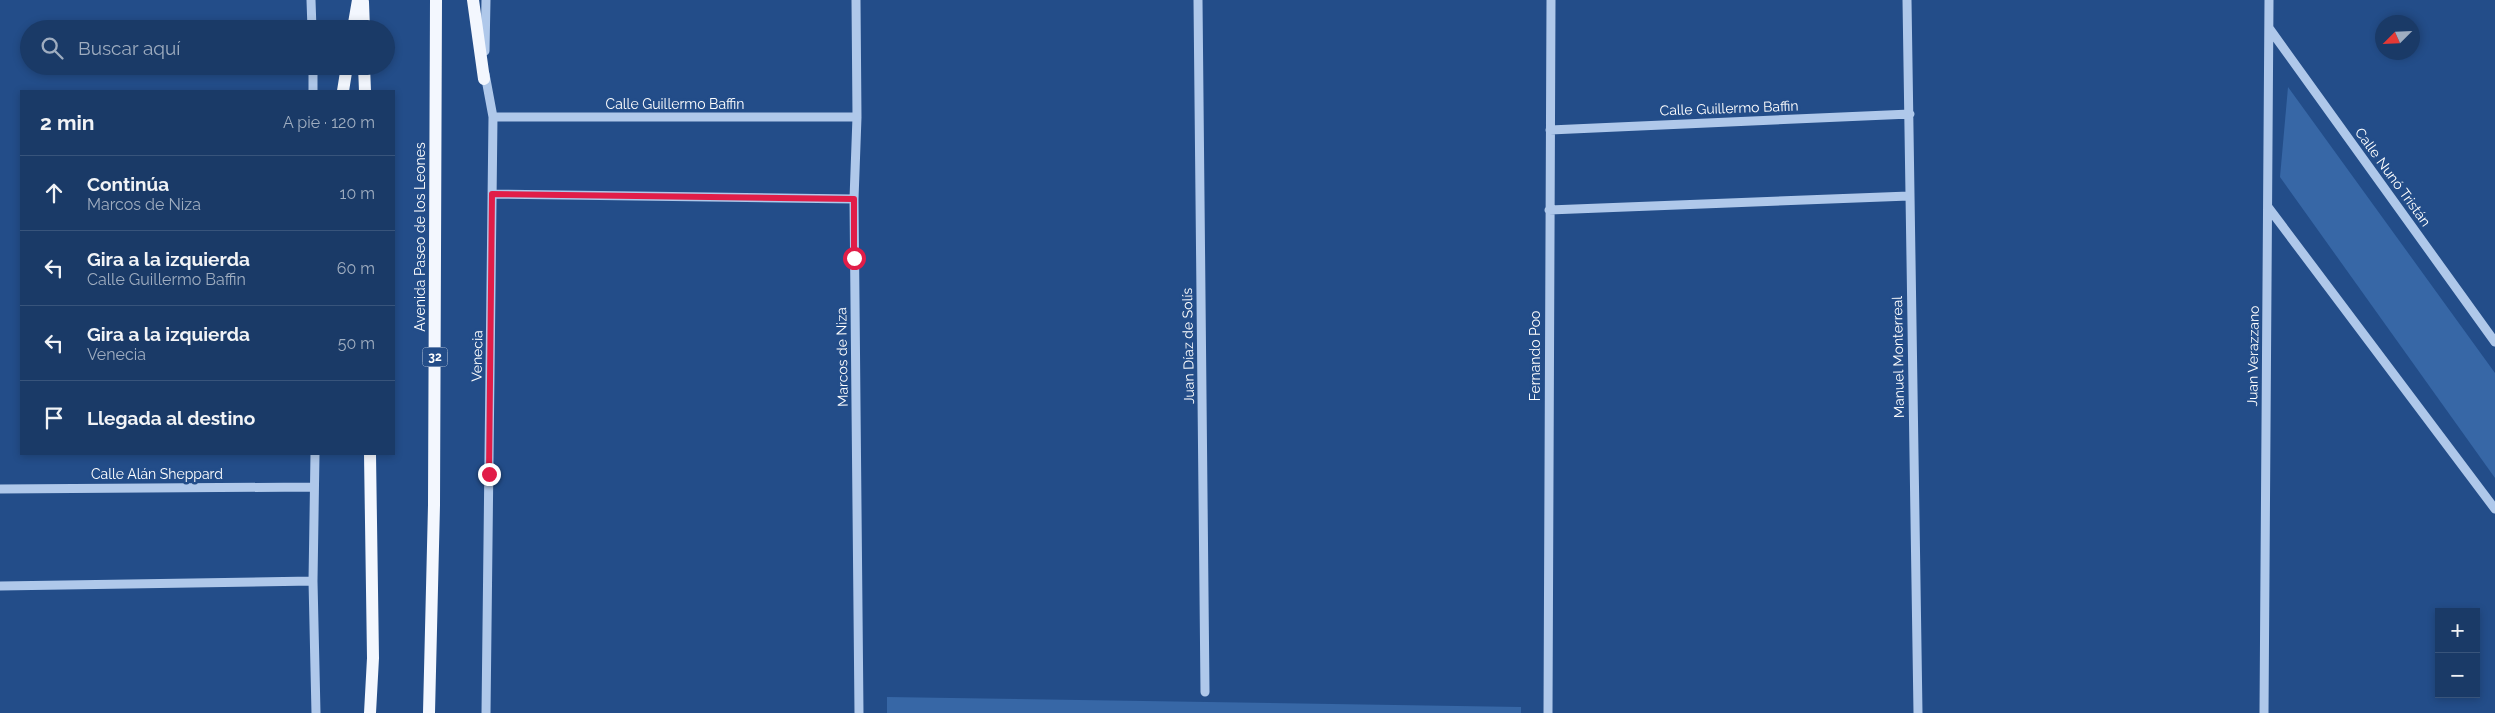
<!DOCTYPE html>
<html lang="es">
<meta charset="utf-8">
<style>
:root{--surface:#1a3a67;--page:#23416d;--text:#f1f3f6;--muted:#9fadc0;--line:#38547b}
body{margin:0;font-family:Raleway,sans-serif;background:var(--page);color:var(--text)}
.controls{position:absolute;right:15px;bottom:15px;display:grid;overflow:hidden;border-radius:0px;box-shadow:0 2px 8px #0003}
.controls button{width:45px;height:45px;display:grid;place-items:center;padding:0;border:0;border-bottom:1px solid var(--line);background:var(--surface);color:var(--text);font:25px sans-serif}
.compass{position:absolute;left:2375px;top:15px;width:45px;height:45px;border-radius:50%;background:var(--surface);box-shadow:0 2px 8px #0003;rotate:246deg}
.stop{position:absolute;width:15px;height:15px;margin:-11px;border:4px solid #e11d48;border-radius:50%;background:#fff}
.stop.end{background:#e11d48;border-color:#fff;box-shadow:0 1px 5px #0008}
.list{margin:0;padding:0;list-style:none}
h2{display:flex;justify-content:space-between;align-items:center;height:65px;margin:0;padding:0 20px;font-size:21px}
h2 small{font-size:16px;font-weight:400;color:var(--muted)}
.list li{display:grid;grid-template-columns:32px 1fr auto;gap:15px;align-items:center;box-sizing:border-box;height:75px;padding:0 20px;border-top:1px solid var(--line)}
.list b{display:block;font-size:19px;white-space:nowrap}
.list p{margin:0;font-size:16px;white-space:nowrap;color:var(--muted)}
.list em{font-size:16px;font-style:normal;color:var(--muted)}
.icon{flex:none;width:28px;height:28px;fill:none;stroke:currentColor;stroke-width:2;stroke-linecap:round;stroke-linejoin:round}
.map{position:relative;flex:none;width:2495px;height:713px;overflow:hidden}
.search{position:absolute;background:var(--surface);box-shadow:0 2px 8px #0003;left:20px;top:20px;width:375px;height:55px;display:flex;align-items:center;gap:12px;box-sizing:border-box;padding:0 18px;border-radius:28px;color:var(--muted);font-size:19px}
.panel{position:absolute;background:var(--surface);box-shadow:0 2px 8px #0003;left:20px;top:90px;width:375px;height:365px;border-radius:0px}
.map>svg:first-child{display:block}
.green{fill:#3767a6}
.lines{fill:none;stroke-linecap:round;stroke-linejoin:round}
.minor{stroke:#afc8ea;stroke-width:9}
.major{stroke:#f3f7fe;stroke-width:12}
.route{stroke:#e11d48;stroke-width:6}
.labels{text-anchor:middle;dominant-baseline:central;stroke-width:5;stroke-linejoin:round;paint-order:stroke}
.shield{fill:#234d89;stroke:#bdcadc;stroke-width:1}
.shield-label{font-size:12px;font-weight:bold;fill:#fff}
.street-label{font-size:14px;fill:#fff;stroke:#234d89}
</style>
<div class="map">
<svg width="2495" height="713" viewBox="0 0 2495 713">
<rect width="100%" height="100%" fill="#234d89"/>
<path class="green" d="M2288,87L2495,373V478L2280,177Z
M887,697L1521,707V713H887Z"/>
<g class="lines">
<path class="minor" d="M311,0L312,29
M856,0L857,117L854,199L859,713
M1198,0L1205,692
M1907,0L1918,713
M2269,28L2495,342
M485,51L486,0
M313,66V91
M485,74L493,117L486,713
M493,117H857
M1550,130L1910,114
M492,194L854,199
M2268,207L2495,509
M1549,210L1909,196
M315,454L313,581L316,713
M0,489L314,487
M0,586L313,581
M1548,713L1551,0
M2264,713L2269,0"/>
<path class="major" d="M473,0L484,79
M363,2L364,29
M353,29L358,0
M364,66L365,91
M343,91L347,66
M370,454L373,658L370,713
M429,713L434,505L436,0"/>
</g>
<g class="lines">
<path class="route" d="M489,474L492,194L854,199V258"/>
</g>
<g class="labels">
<rect class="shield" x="422.5" y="347.5" width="25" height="19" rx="4"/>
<g class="shield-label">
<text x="435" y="357">32</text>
</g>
<g class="street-label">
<text x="675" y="104">Calle Guillermo Baffin</text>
<text transform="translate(1729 108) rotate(-2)">Calle Guillermo Baffin</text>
<text transform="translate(2393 177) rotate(54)">Calle Nunó Tristán</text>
<text transform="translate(420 237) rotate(-90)">Avenida Paseo de los Leones</text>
<text transform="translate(1188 346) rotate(-91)">Juan Díaz de Solís</text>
<text transform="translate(477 356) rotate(-89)">Venecia</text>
<text transform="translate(1535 356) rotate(-90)">Fernando Poo</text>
<text transform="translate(2253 356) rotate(-89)">Juan Verazzano</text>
<text transform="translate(842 357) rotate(-91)">Marcos de Niza</text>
<text transform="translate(1898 357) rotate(-91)">Manuel Monterreal</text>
<text x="157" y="474">Calle Alán Sheppard</text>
</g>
</g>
</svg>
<div class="controls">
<button>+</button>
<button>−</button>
</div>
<svg class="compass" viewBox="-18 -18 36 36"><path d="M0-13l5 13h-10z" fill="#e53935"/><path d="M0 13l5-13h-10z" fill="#9fadc0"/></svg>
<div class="stop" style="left:854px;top:258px"></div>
<div class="stop end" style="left:489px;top:474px"></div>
<div class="search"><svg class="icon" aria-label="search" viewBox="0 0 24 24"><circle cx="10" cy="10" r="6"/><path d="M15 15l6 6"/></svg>Buscar aquí</div>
<section class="panel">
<h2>2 min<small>A pie · 120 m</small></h2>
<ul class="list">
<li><svg class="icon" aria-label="ahead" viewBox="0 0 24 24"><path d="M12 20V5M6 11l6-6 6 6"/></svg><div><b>Continúa</b><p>Marcos de Niza</p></div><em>10 m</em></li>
<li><svg class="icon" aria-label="left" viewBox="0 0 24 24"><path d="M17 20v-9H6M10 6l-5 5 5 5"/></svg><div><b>Gira a la izquierda</b><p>Calle Guillermo Baffin</p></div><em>60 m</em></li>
<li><svg class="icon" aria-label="left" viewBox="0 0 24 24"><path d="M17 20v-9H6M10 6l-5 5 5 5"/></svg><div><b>Gira a la izquierda</b><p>Venecia</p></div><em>50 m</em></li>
<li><svg class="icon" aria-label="arrive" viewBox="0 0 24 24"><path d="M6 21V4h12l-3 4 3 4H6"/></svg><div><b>Llegada al destino</b></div></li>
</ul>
</section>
</div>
